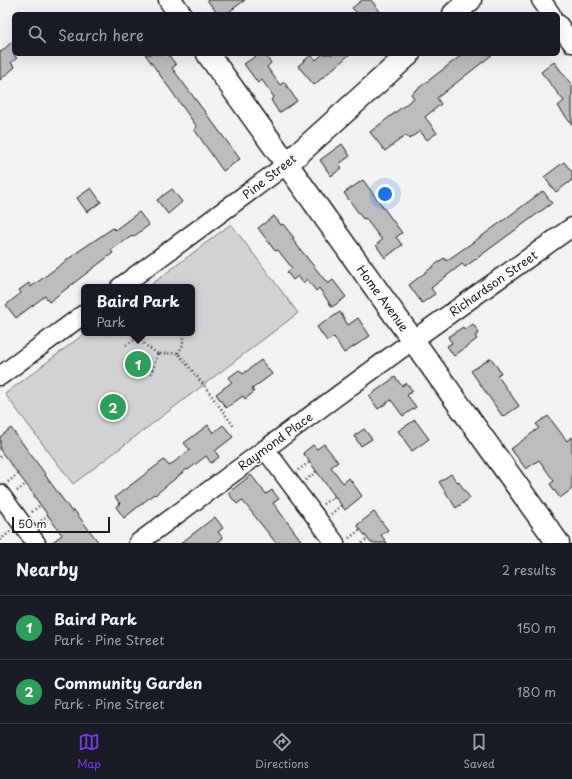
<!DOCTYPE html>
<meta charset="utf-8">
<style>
:root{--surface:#171b24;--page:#20242c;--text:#f1f3f6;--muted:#9ea1a6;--line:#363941;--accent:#7c3aed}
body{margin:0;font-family:"Playpen Sans",sans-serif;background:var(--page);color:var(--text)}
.scale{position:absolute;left:12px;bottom:10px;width:98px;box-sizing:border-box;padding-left:4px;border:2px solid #1c1c1c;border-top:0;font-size:11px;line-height:14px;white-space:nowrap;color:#1c1c1c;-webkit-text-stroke:3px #fff;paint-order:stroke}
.you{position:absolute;left:385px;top:194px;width:14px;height:14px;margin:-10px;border:3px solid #fff;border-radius:50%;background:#1a73e8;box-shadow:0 0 0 6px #1a73e833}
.badge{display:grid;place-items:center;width:26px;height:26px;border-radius:50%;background:var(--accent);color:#fff;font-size:13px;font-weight:700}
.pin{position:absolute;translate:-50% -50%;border:2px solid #fff;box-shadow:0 1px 4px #0006}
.popup{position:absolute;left:81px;top:284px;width:114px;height:52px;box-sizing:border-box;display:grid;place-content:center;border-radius:6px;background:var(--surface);filter:drop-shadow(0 1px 3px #0005);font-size:13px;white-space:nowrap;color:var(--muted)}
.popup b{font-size:15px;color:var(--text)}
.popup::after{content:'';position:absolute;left:50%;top:100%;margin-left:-8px;border:8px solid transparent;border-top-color:var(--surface)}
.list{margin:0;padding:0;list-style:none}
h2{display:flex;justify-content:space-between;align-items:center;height:52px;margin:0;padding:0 16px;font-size:17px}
h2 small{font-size:13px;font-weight:400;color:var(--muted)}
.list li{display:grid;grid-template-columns:26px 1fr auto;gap:12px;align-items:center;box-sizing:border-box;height:64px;padding:0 16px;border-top:1px solid var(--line)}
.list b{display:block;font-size:15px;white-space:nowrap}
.list p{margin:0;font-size:13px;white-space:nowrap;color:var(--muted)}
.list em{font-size:13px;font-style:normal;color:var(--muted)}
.icon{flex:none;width:22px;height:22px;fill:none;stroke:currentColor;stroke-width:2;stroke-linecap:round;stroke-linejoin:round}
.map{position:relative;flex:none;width:572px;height:543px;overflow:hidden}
.search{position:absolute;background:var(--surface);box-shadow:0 4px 16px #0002;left:12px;right:12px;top:12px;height:44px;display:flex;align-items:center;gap:10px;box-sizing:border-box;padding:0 14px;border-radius:6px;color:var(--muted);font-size:15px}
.sheet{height:180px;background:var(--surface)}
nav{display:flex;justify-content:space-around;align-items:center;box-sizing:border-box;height:56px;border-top:1px solid var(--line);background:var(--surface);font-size:11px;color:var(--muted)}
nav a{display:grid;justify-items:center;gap:2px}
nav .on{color:var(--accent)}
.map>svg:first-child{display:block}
.green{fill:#d2d2d2;stroke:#777}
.building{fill:#bdbdbd;stroke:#1c1c1c}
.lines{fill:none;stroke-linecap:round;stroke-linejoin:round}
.minor-casing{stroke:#1c1c1c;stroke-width:21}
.major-casing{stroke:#1c1c1c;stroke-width:25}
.path{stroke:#1c1c1c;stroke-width:2.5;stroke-dasharray:1 3;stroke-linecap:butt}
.minor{stroke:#fff;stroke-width:18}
.major{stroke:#fff;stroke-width:22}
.labels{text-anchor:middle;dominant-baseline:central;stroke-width:3;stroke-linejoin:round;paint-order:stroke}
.street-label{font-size:12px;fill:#1c1c1c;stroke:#fff}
</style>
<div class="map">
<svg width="572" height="543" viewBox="0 0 572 543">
<rect width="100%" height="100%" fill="#f2f2f2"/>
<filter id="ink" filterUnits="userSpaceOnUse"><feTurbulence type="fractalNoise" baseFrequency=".025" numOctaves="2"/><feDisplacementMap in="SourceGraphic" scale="8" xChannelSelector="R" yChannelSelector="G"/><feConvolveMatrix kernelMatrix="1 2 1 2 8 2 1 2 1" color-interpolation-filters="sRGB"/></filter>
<g filter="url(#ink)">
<path class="green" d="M231,224L298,313L73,484L5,394L84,334L192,333V287H148Z"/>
<path class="building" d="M207,0H245L226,14H218Z
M362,0H371L382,14H358L352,8Z
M14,40V55L17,58L11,63L15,67L0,80V51L1,52Z
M145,54H168L176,65L172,68L240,159L223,171L194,129L197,127Z
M259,54H265L271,63L267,67L280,85L284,82L297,101L279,113L271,100L274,97L262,80L258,83L244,64Z
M323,54H350L314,85L298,66L311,55L316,60Z
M463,54H493L437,98L441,104L425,117L437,133L427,140L420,131L409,139L406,135L385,151L370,132L414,98L411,94Z
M554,62L572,85V125L558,106L564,101L541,72Z
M342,144L350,156L339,164L342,168L331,176L320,160Z
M564,162L572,172V180L556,192L544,177Z
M363,180L402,233L396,237L402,245L385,258L376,245L382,240L365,218L363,219L344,193Z
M91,188L101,202L87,212L77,198Z
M172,189L182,202L168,214L157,200Z
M543,191L552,203L465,267L462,264L431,288L435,294L422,303L409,285L444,258L446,261L482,236Z
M139,212L149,225L133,237L132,236L111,250L113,253L49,302L45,296L16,318L6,305L21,293L19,290L29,283L31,287L79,251L113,228L115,230Z
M274,216L281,225L283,224L294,238L292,239L328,284L333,280L346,297L332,307L319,288L316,291L307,279L303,283L298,276L293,280L287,272L292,268L278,250L275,251L258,228Z
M340,312L348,325L358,318L370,336L344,353L334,337L327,341L317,327Z
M473,324L479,333L475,336L477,339L454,356L447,346L452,343L448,337L463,327L465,330Z
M491,358L501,373L497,375L519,406L503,417L471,371Z
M261,360L272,374L252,389L254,392L245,399L243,396L226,408L216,394L232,382L228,378L239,370L243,374Z
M395,377L402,386L406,383L413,391L407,395L416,407L403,416L391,400L378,409L369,396Z
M548,416L567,441L572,437V489L560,498L550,484L554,481L539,460L526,469L511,449L539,428L536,424Z
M415,420L429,439L412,451L398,431Z
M208,425L213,433L223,425L233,437L215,451L219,457L211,463L206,456L188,470L187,469L155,495L154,494L124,518L116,507L120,504L115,497L164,460L169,466L190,450L184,443Z
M11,428L46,475H45L72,512L74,510L99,543H51L62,535L34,496H35L0,450V437Z
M364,429L372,439L361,446L354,436Z
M324,444L338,462L331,467L343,483L349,478L362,496L345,510L303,453L313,445L317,449Z
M451,474L457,482L458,481L470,498L456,508L439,482Z
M251,475L266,494L272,490L279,499L273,503L303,543H276L242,500L237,504L228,493Z
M374,512L388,530L381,535L387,543H371L357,525Z
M215,517L223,528L218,532L223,538L217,543H181Z"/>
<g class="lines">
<defs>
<path id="minor" d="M541,0L551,14
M558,24L572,43
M120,287L287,164
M0,376L84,314
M265,449L335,543
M0,494L36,543
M138,543L413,340L572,227"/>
<path id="major" d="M170,0L180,14
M454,14L470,0
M208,54L558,543
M287,164L409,54"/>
</defs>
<use href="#minor" class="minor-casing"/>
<use href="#major" class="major-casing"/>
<path class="path" d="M138,333L145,345L158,354L178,353L206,388L235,428
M126,345L139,337
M178,353L183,345V336
M151,374L158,354
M0,457L3,454
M298,470L310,462
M306,480L317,471
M8,482L18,474
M17,491L26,484
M323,504L335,496
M32,512L40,505
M331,514L342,505
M38,523L48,515
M349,538L360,530
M0,540L11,531
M362,543L367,539"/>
<use href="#minor" class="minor"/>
<use href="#major" class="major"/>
</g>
</g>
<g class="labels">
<g class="street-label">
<text transform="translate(269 176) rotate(-38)">Pine Street</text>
<text transform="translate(493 283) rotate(-35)">Richardson Street</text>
<text transform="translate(383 298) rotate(54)">Home Avenue</text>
<text transform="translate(275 441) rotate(-36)">Raymond Place</text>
</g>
</g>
</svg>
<div class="scale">50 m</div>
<div class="you"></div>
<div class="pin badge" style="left:138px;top:364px;background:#2e9e5b">1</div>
<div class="popup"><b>Baird Park</b>Park</div>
<div class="pin badge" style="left:113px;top:407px;background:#2e9e5b">2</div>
<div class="search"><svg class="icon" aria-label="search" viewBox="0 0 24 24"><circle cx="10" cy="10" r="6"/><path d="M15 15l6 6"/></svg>Search here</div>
</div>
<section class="sheet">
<h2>Nearby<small>2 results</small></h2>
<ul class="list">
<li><span class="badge" style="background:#2e9e5b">1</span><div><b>Baird Park</b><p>Park · Pine Street</p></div><em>150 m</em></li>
<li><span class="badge" style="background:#2e9e5b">2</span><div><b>Community Garden</b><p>Park · Pine Street</p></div><em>180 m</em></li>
</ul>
</section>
<nav>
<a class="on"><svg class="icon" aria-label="map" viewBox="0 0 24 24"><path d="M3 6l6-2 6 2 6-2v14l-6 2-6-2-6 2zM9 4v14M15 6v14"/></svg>Map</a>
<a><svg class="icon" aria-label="directions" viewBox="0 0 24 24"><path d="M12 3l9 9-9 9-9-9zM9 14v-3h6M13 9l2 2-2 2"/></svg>Directions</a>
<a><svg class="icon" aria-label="saved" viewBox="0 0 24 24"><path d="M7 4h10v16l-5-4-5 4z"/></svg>Saved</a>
</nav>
